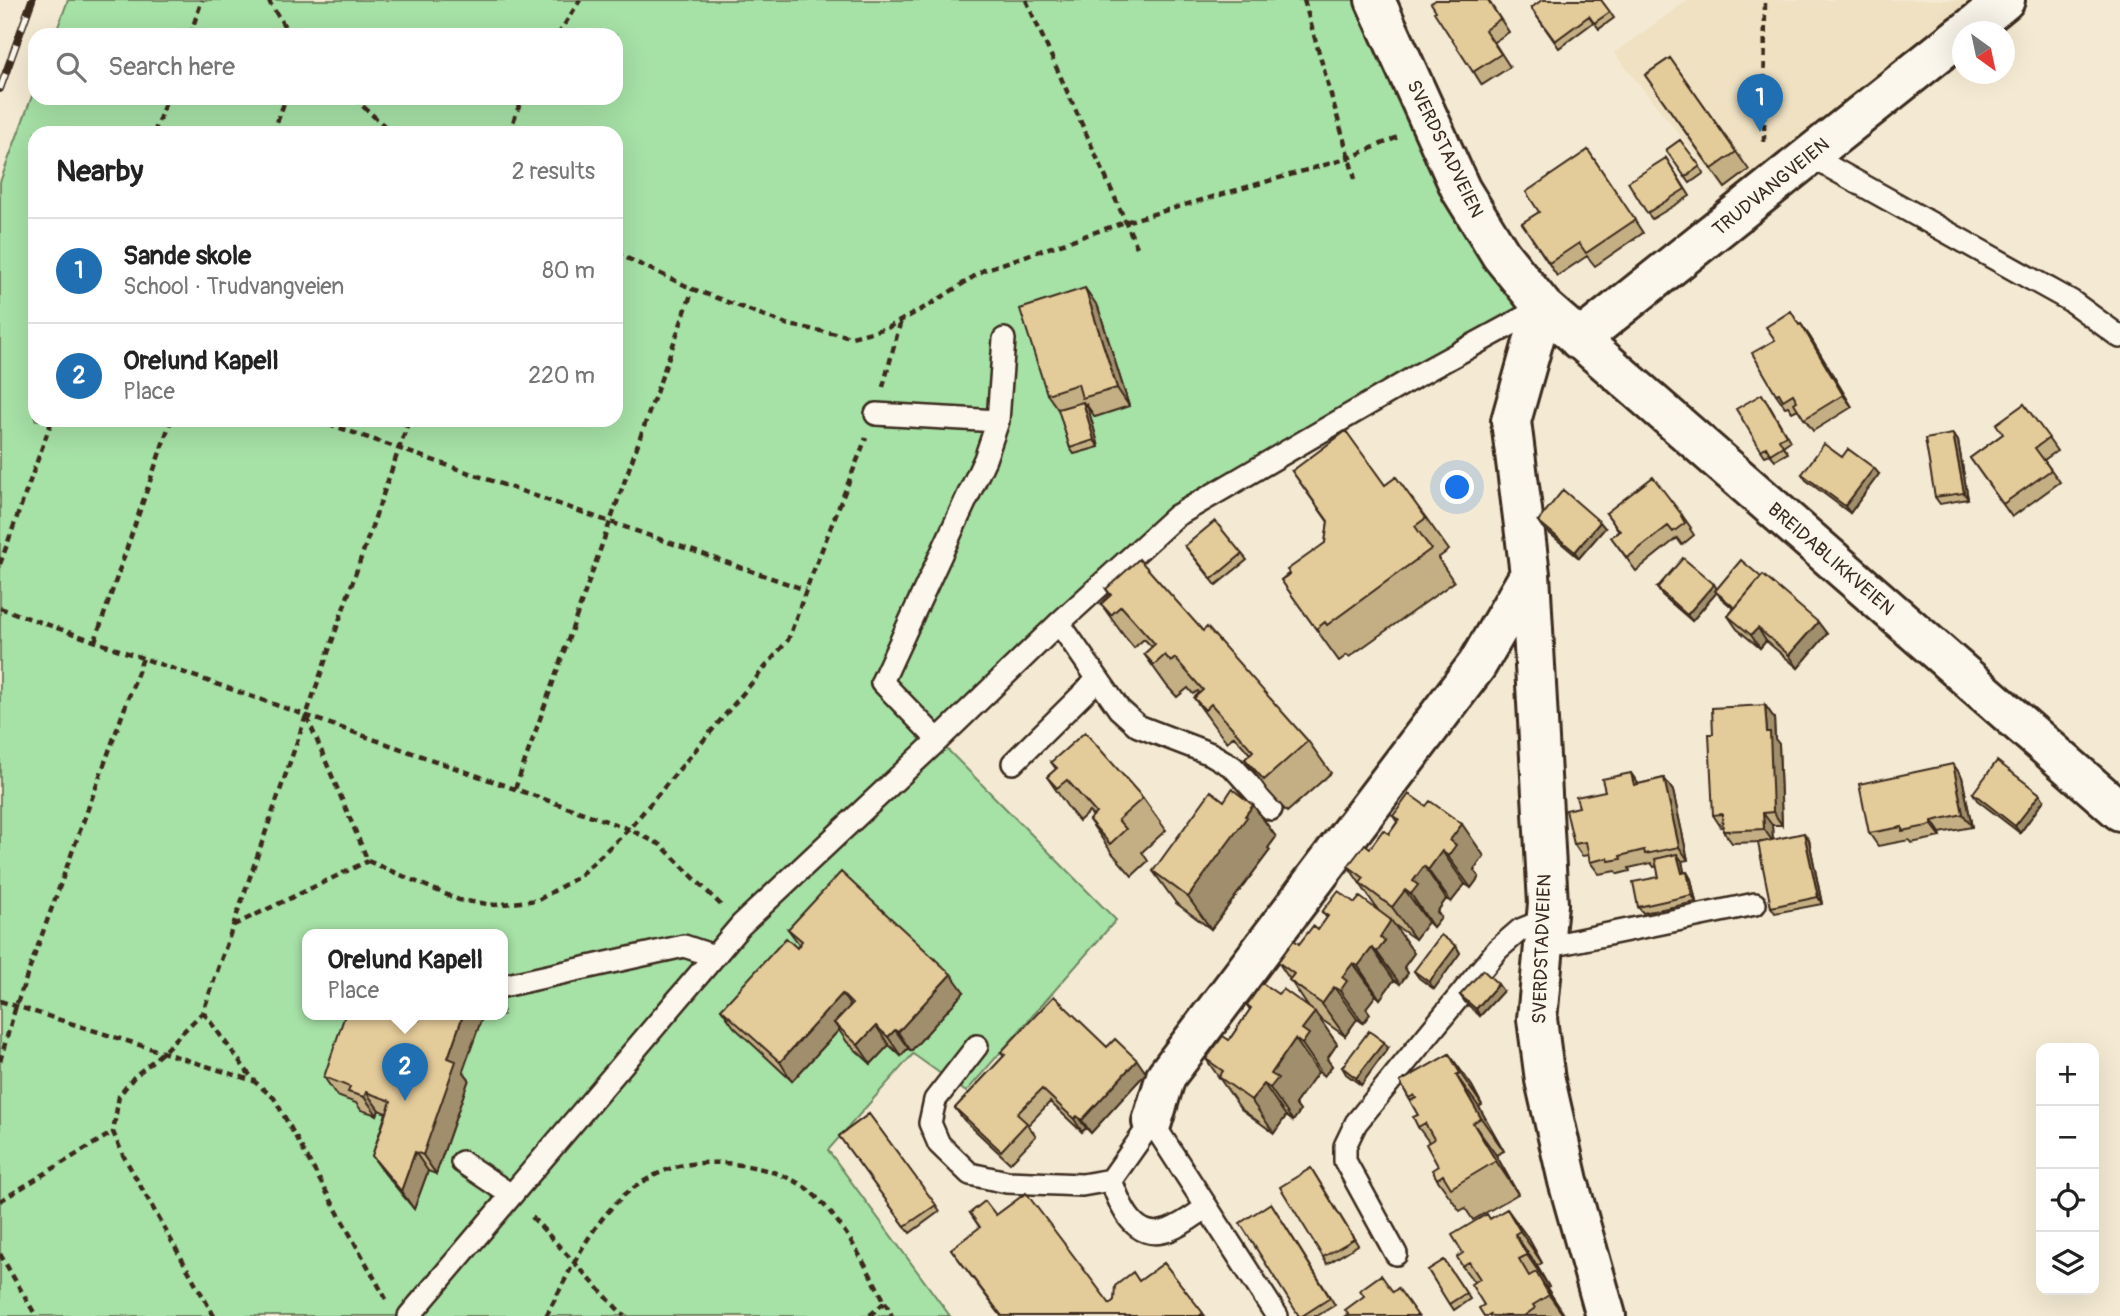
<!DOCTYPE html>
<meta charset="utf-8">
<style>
:root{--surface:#fff;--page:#f6f6f6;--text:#222;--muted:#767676;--line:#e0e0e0;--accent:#1f6fb2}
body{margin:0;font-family:Pangolin,sans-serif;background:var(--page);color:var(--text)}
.controls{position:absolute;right:21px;bottom:21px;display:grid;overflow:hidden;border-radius:14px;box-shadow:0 7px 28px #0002}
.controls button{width:63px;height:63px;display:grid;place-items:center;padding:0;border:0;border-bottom:2px solid var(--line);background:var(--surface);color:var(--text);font:35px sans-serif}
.compass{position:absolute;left:1952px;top:21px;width:63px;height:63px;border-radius:50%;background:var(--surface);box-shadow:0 7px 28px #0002;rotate:147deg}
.you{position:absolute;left:1458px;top:488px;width:24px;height:24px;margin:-18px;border:5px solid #fff;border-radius:50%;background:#1a73e8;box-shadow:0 0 0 10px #1a73e833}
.badge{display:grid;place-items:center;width:46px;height:46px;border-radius:50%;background:var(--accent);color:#fff;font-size:23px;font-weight:700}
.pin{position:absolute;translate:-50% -58px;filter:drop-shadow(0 2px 4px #0008)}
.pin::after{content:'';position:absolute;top:37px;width:24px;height:21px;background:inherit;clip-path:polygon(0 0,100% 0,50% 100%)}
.popup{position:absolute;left:302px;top:929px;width:206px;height:91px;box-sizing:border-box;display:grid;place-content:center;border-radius:14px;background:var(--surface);filter:drop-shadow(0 2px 5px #0005);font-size:23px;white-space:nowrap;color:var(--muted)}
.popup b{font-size:26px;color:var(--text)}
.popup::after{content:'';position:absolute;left:50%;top:100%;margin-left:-14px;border:14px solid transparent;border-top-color:var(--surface)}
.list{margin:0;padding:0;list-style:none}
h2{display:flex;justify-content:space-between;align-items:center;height:91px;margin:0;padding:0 28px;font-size:30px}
h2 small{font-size:23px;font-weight:400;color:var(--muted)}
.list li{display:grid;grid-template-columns:46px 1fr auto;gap:21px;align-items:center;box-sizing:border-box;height:105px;padding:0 28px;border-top:2px solid var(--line)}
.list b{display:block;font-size:26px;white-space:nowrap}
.list p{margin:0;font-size:23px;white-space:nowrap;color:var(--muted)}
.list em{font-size:23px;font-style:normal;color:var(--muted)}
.icon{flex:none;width:38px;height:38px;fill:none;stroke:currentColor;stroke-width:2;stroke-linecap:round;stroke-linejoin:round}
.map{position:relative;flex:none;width:2120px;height:1316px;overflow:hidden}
.search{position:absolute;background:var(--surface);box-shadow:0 7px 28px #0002;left:28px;top:28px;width:595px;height:77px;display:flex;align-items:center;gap:18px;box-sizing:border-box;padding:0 24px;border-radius:21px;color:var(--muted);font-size:26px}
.panel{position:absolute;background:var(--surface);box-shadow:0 7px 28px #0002;left:28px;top:126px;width:595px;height:301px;border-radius:21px}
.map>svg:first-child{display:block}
.built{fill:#efe1c2}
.green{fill:#a6e1a6;stroke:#708662;stroke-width:2;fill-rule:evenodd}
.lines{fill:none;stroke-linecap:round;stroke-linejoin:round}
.lane-casing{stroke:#3b2a1e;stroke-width:26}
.street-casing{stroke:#3b2a1e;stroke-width:44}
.path{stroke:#3b2a1e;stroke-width:4.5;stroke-dasharray:7 5;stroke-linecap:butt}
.lane{stroke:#fbf7ec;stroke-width:21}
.street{stroke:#fbf7ec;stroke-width:38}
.rail-casing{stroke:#3b2a1e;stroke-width:8}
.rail{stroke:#fbf7ec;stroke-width:5;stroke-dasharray:16;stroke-linecap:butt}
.wall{fill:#c4af84;stroke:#3b2a1e;stroke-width:2}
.shaded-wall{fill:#a08e6c;stroke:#3b2a1e;stroke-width:2}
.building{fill:#e4cb9a;stroke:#3b2a1e;stroke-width:2}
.labels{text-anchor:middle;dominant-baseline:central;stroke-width:7;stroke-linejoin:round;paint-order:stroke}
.street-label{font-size:19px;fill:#3b2a1e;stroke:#fbf7ec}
</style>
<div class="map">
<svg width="2120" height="1316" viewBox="0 0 2120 1316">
<rect width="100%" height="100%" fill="#f4ead3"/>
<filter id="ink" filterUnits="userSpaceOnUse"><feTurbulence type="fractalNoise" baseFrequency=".0143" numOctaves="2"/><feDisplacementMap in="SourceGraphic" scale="14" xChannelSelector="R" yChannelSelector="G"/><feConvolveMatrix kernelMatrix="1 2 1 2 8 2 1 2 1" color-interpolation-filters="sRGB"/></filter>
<g filter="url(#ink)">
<path class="built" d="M1688,0H2012L1741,211L1614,53Z"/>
<path class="green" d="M68,0H1375L1543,307L1176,516L938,740L1116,920L966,1092L913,1054L828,1150L950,1316H0V182L35,88V98H616V35H55ZM35,133H616V420H35ZM307,935H503V1015H307Z"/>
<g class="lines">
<defs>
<path id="lane" d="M1810,156L2071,301L2120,337
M876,414L998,421
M1059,623L1119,709L1138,726L1211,754L1233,767L1271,809
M938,740L882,682L985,459L998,421L1004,339
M1013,763L1098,679
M1545,947L1755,904
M503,986L684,946L714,956
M977,1046L935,1100L930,1123L939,1144L970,1174L1007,1182L1082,1185L1111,1180L1152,1122L1277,1316
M462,1162L511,1195
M1111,1180C1120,1205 1134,1243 1169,1230C1183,1225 1195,1215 1207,1207
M1396,1254L1345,1161V1146L1356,1123L1498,949L1520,930L1547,919
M409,1316L741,925L938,740L1059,623L1176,516L1420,374L1543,307"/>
<path id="street" d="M1375,0L1461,190L1501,255L1543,307L2120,811
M1966,32L2005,0
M1543,307L1511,421L1530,574L1548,904L1537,1019L1545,1080L1568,1181L1606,1316
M1579,340L1962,34
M1152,1122L1166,1076L1477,665L1530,574"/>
</defs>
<use href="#lane" class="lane-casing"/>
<use href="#street" class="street-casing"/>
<path class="path" d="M268,0L285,27L292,35
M1026,0L1137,247
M1304,0L1355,179
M190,35L202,0
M558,35L580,0
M354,98L392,133
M154,133L167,98
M273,133L286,98
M509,133L522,98
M1764,142L1765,0
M616,253L693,289L789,325L852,337L887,328L931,304L984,270L1125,222L1349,158L1398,137
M883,387L901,320
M317,420L806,590
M0,564L52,420
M0,608L629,829L661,845L721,905
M95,641L171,420
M307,717L368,861L459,900L495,905L538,900L578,877L629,829L788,640L806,590L866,438
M515,789L693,289
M234,925L368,861
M0,1001L254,1081
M203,1012L255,1082L274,1098L386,1299
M0,1061L16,1006L143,658
M0,1201L113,1132
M532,1217L624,1316
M0,1254L36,1316
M885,1302L892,1316
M214,1316L123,1155L113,1132L119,1096L134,1077L163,1052L203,1012L409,420
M546,1316C568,1276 586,1232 619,1200C632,1187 651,1176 669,1169C707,1155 780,1165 811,1192C844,1222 864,1263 885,1302L869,1316"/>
<use href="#lane" class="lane"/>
<use href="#street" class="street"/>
<defs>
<path id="rail" d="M0,89L32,0"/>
</defs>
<use href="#rail" class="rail-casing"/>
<use href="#rail" class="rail"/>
</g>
<path class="wall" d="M1436,0H1488L1509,32L1494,42L1510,67L1482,85L1436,11Z
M1601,0L1614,18L1599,29L1594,22L1559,48L1531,8Z
M1670,58L1749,170L1725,188L1645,75Z
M1680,140L1704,173L1690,183L1666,150Z
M1588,150L1643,233L1595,266L1587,256L1557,276L1522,223L1539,212Z
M1666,158L1690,196L1652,219L1647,213Z
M1098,307L1129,406L1095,417L1086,404L1085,405L1088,408L1099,447L1074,454L1070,448L1059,411L1047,394Z
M1801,324L1810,337L1852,407L1813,431L1798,409L1792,412L1788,406L1785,407L1776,394L1775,340Z
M1766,400L1790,441L1783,446L1788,453L1775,460L1770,454L1765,456L1761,450Z
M2024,404L2057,451L2044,460L2060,482L2012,517L1970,458L2003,434Z
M1953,434L1958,441L1968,499L1940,504L1935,497Z
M1842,457L1879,474L1850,513L1806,480L1802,474Z
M1292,471L1385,485L1426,518L1449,550L1438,558L1454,582L1349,657L1347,655L1339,661L1281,580L1325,543L1328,522Z
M1606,513L1682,515L1691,528L1690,529L1694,535L1682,545L1677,538L1636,571L1611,537L1619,531Z
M1538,521L1605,528L1579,558L1542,527Z
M1185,546L1242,554L1247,560L1216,585Z
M1657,588L1717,589L1818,622L1827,634L1798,668L1766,641L1760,648L1737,629L1728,616L1734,609L1720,597L1717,592L1692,621L1662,595Z
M1106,589L1203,631L1308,741L1331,773L1287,812L1268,791L1245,759L1250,754L1234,736L1227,742L1217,730L1194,698L1199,693L1198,691L1193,694L1188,688L1177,697L1167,686L1144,654L1152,647L1144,639L1134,648L1124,636L1101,604L1110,595Z
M1765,705L1774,718L1775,739L1779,744L1782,825H1772L1773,840H1809L1822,904L1775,913L1771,907L1762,842L1732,843L1723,831V827H1721L1713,815V734Z
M1051,762L1143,798L1166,830L1142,852L1148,861L1132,876L1112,853L1089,820L1093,816L1089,812L1079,821L1069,809L1047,777L1056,769Z
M1953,764L1962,777L1972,827L1940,833L1941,837L1911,843L1909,840L1878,846L1869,833Z
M1664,778L1673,791L1688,860L1682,861L1684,873L1687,872L1691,879L1696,902L1643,913L1638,907L1659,877L1657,866L1654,867L1651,863L1629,868L1630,871L1618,874L1616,871L1599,874L1590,862L1589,855L1582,856L1574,844L1579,807L1639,784Z
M1973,793L2044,800L2020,833L1977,800Z
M1224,801L1253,805L1276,837L1268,848L1270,850L1211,929L1176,903L1153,871Z
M1393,816L1484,856L1474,870L1479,877L1471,888L1465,884L1451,902L1446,899L1437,912L1441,917L1433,927L1428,922L1415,939L1393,924L1414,953L1404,967L1408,973L1400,984L1394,980L1380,999L1376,995L1366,1008L1370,1014L1363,1023L1357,1019L1345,1036L1318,1017L1337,1044L1327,1059L1332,1066L1324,1076L1318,1072L1295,1104L1300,1111L1293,1121L1286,1116L1274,1133L1241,1109L1206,1059L1229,1040L1250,1010L1247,1005L1278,994L1309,1008L1278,962L1299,944L1318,930L1327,918L1322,912L1355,903L1380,913L1348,866L1389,834L1397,822Z
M788,929L964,992L911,1051L908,1048L901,1056L889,1045L871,1064L847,1042L839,1030L792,1081L734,1027L721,1009L797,948L799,944Z
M1456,946L1460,953L1434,989L1419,978L1414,971Z
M1503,991L1480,1016L1465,1002L1460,995Z
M1107,1047L1146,1073L1091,1133L1086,1128L1082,1132L1050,1102L1028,1125L1036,1136L1010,1163L964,1120L955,1108L1004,1056L1001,1052Z
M1388,1048L1361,1085L1346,1074L1342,1067Z
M1449,1054L1472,1086L1482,1105L1479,1107L1504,1151L1496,1155L1518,1194L1473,1220L1465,1208L1460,1211L1437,1179L1438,1166L1429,1142L1418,1127V1115L1400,1082Z
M463,1071L469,1079L436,1174L428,1171L414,1209L385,1174L372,1156L386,1113L379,1110L377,1115L361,1110L356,1103L337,1096L324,1077Z
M869,1114L940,1211L910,1233L839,1136Z
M1311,1168L1358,1245L1327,1264L1323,1257Z
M1271,1203L1335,1305L1317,1316H1299Z
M1507,1209L1530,1241L1542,1263L1537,1266L1549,1287L1547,1288L1565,1316H1484V1305L1474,1282L1462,1266L1463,1253L1490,1219Z
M970,1213L996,1215L1110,1304L1164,1263L1205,1316H1001L951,1249L980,1228Z
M1444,1260L1470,1299L1454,1310L1428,1270Z"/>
<path class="shaded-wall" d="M1085,288L1098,307L1129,406L1117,388Z
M1801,324L1810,337L1852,407L1843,395Z
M1083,402L1088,408L1099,447L1094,440Z
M1953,434L1958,441L1968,499L1964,493Z
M1874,468L1879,474L1850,513L1845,506Z
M1600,522L1605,528L1579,558L1575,552Z
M1714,584L1718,591L1692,621L1687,615Z
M1818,622L1827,634L1798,668L1789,655Z
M1758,628L1766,641L1760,648L1751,635Z
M1765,705L1774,718L1775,739L1779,744L1782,825L1773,812Z
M1953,764L1962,777L1972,827L1963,814Z
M1631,773L1640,786L1634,785Z
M1664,778L1673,791L1688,860L1679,847Z
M2040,794L2044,800L2020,833L2015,826Z
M1253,805L1276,837L1268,848L1270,850L1211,929L1188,897Z
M1763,813L1772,825L1773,842L1764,829Z
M1932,821L1940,833L1941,837L1932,825Z
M1462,824L1484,856L1474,870L1479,877L1471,888L1448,856L1450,840Z
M1804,833L1809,840L1822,904L1818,897Z
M1442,851L1465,884L1451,902L1428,870Z
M1677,854L1682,861L1686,880L1682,873Z
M1424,866L1446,899L1437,912L1441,917L1433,927L1411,894L1413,881Z
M1687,872L1691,879L1696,902L1692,895Z
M1405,890L1428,922L1415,939L1392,907Z
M1391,920L1414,953L1404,967L1408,973L1400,984L1377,952L1380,937Z
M1456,946L1460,953L1434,989L1429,982Z
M1372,948L1394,980L1380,999L1358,966Z
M1353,963L1376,995L1366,1008L1370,1014L1363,1023L1340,991L1342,977Z
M951,974L964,992L911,1051L898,1032Z
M1498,984L1503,991L1480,1016L1476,1009Z
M1334,987L1357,1019L1345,1036L1322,1004Z
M842,994L855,1013L834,1023L839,1030L792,1081L780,1062Z
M1315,1012L1337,1044L1327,1059L1332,1066L1324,1076L1302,1044V1029Z
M463,1015H483L463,1071L469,1079L436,1174L423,1155L448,1058Z
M876,1026L889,1045L871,1064L858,1045Z
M895,1030L908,1048L901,1056L888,1037Z
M1295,1039L1318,1072L1295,1104L1300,1111L1293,1121L1270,1088L1271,1074Z
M1384,1042L1388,1048L1361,1085L1356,1078Z
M1449,1054L1472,1086L1482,1105L1460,1073Z
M1137,1060L1146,1073L1091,1133L1082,1120Z
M1456,1075L1479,1107L1504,1151L1481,1118Z
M1264,1084L1286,1116L1274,1133L1251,1100Z
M366,1092L379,1110L377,1115L364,1097Z
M1077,1116L1086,1128L1082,1132L1074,1119Z
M1473,1123L1496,1155L1518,1194L1496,1161Z
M415,1152L428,1171L414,1209L401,1191Z
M1507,1209L1530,1241L1542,1263L1520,1231Z
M1515,1234L1537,1266L1549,1287L1527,1255Z
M1536,1272L1558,1305L1565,1316H1564L1549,1295Z"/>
<path class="building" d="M1436,0H1488L1500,19L1485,30L1501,54L1473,72L1434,12L1436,11L1431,3Z
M1542,0H1601L1610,12L1594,23L1589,16L1555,41L1531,8Z
M1670,58L1736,152L1712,169L1645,75Z
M1680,140L1700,166L1685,177L1666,150Z
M1588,150L1635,220L1586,253L1579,243L1549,263L1522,223L1539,212L1526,192Z
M1666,158L1685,189L1647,213L1628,182Z
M1085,288L1117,388L1082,398L1078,384L1047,394L1020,309Z
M1791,311L1799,325L1801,324L1843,395L1804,419L1794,403L1797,401L1793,394L1783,400L1779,393L1776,394L1752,353L1775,340L1766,327Z
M1762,394L1786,435L1779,439L1783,446L1770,454L1766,447L1761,450L1736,409Z
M1083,402L1094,440L1070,448L1058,409Z
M2024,404L2049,438L2035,448L2051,470L2003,504L1970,458L2003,434L1996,424Z
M1346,431L1385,485L1396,477L1426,518L1415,526L1431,549L1327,625L1325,622L1316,629L1281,580L1290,574L1287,570L1325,543L1328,521L1292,471Z
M1953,434L1964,493L1935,497L1925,439Z
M1824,444L1842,457L1848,449L1874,468L1845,506L1802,474Z
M1653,477L1682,515L1681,516L1685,523L1673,532L1668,526L1627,558L1611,537L1620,531L1606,513Z
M1563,490L1600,522L1575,552L1538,521Z
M1215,521L1242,554L1212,579L1185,546Z
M1683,558L1714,584L1687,615L1657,588Z
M1139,559L1203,631L1207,627L1308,741L1264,780L1245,759L1253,751L1211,704L1205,710L1194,698L1203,690L1175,658L1171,662L1165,655L1154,665L1144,654L1155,644L1121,606L1111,615L1101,604L1111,595L1106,589Z
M1741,560L1761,577L1735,608L1715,591Z
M1763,575L1818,622L1789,655L1758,628L1751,635L1728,616Z
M1765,705L1767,732H1770L1773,812L1763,813L1764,829L1723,831L1722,814L1713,815L1709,734H1713L1712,708Z
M1085,732L1143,798L1118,820L1126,829L1110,844L1089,820L1096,813L1067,780L1057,788L1047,777L1057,768L1051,762Z
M1997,761L2040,794L2015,826L1973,793Z
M1953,764L1963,814L1932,821V825L1902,831V827L1869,833L1859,784Z
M1631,773L1634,785L1664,778L1679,847L1645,854L1644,850L1620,856L1621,859L1609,861L1608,858L1590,862L1586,842L1574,844L1566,810L1579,807L1576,797L1605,791L1602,779Z
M1232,789L1253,805L1245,816L1247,817L1188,897L1153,871L1211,791L1224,801Z
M1409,794L1426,806L1430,801L1462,824L1450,840L1456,845L1448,856L1442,851L1428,870L1424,866L1413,881L1418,885L1411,894L1405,890L1392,907L1360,883L1364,878L1348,866L1365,844L1370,848L1383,830L1389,834L1399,820L1393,816Z
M1804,833L1818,897L1771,907L1758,843Z
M1677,854L1682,873L1687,872L1692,895L1638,907L1633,882L1659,877L1655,859Z
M841,872L951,974L898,1032L895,1030L888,1037L876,1026L858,1045L834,1023L852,1004L842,994L780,1062L721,1009L786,938L797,948L802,941L788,929Z
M1338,891L1355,903L1360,897L1391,920L1380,937L1385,941L1377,952L1372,948L1358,966L1353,963L1342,977L1347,981L1340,991L1334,987L1322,1004L1289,980L1294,974L1278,962L1294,940L1299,944L1313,926L1318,930L1328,916L1322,912Z
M1441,935L1456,946L1429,982L1414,971Z
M1483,970L1498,984L1476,1009L1460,995Z
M1262,983L1278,994L1283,989L1315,1012L1302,1029L1309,1034L1302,1044L1295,1039L1271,1074L1278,1078L1270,1088L1264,1084L1251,1100L1219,1077L1223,1071L1206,1059L1223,1036L1229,1040L1251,1008L1247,1005Z
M1054,996L1107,1047L1115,1039L1137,1060L1082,1120L1077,1116L1074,1119L1042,1089L1017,1114L1027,1123L1001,1151L955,1108L1005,1055L1001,1052Z
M345,1015H419L417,1019L419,1020L421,1015H463L448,1058L456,1061L423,1155L415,1152L401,1191L372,1156L391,1101L366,1092L364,1097L348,1092L350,1087L324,1077Z
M1369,1031L1384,1042L1356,1078L1342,1067Z
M1449,1054L1460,1073L1456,1075L1481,1118L1473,1123L1496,1161L1451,1188L1443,1175L1437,1179L1432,1170L1438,1166L1426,1144L1434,1139L1425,1123L1418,1127L1413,1117L1418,1115L1410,1101L1416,1098L1414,1095L1409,1098L1400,1082Z
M869,1114L936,1205L905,1226L839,1136Z
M1311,1168L1354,1239L1323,1257L1280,1187Z
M1026,1193L1110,1304L1114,1300L1115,1286L1133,1272L1139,1281L1164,1263L1203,1313L1199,1316H1002L951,1249L980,1227L970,1213L985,1201L996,1215Z
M1271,1203L1330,1298L1302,1316H1299L1240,1223Z
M1507,1209L1520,1231L1515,1234L1527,1255L1519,1259L1529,1276L1536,1272L1549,1295L1533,1305L1535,1308L1524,1316H1491L1490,1314L1487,1316H1484L1479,1308L1484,1305L1471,1284L1480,1279L1469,1262L1462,1266L1457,1257L1463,1253L1452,1235L1487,1214L1490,1219Z
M1444,1260L1466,1293L1449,1304L1428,1270Z
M1381,1275L1393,1292L1398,1288L1418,1316H1345L1348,1314L1345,1310L1364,1296L1360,1290Z"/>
</g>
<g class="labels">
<g class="street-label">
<text transform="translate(1445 149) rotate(64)">SVERDSTADVEIEN</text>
<text transform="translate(1771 187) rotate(-39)">TRUDVANGVEIEN</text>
<text transform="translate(1831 559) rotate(41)">BREIDABLIKKVEIEN</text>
<text transform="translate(1542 949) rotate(-88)">SVERDSTADVEIEN</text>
</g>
</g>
</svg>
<div class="controls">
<button>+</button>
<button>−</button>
<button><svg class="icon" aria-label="locate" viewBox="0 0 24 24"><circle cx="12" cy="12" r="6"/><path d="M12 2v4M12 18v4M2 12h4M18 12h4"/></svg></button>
<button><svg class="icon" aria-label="layers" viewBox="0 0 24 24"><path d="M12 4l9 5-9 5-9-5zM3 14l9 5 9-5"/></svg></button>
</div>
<svg class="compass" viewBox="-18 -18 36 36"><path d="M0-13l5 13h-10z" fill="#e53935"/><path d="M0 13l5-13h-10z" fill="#767676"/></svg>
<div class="you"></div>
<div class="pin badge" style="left:1760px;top:132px">1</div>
<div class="pin badge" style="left:405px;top:1101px">2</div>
<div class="popup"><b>Orelund Kapell</b>Place</div>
<div class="search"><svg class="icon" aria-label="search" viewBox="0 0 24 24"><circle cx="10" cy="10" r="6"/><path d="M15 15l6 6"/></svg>Search here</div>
<section class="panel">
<h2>Nearby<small>2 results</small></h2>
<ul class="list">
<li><span class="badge">1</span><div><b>Sande skole</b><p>School · Trudvangveien</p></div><em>80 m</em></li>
<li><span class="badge">2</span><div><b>Orelund Kapell</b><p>Place</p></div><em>220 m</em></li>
</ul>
</section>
</div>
